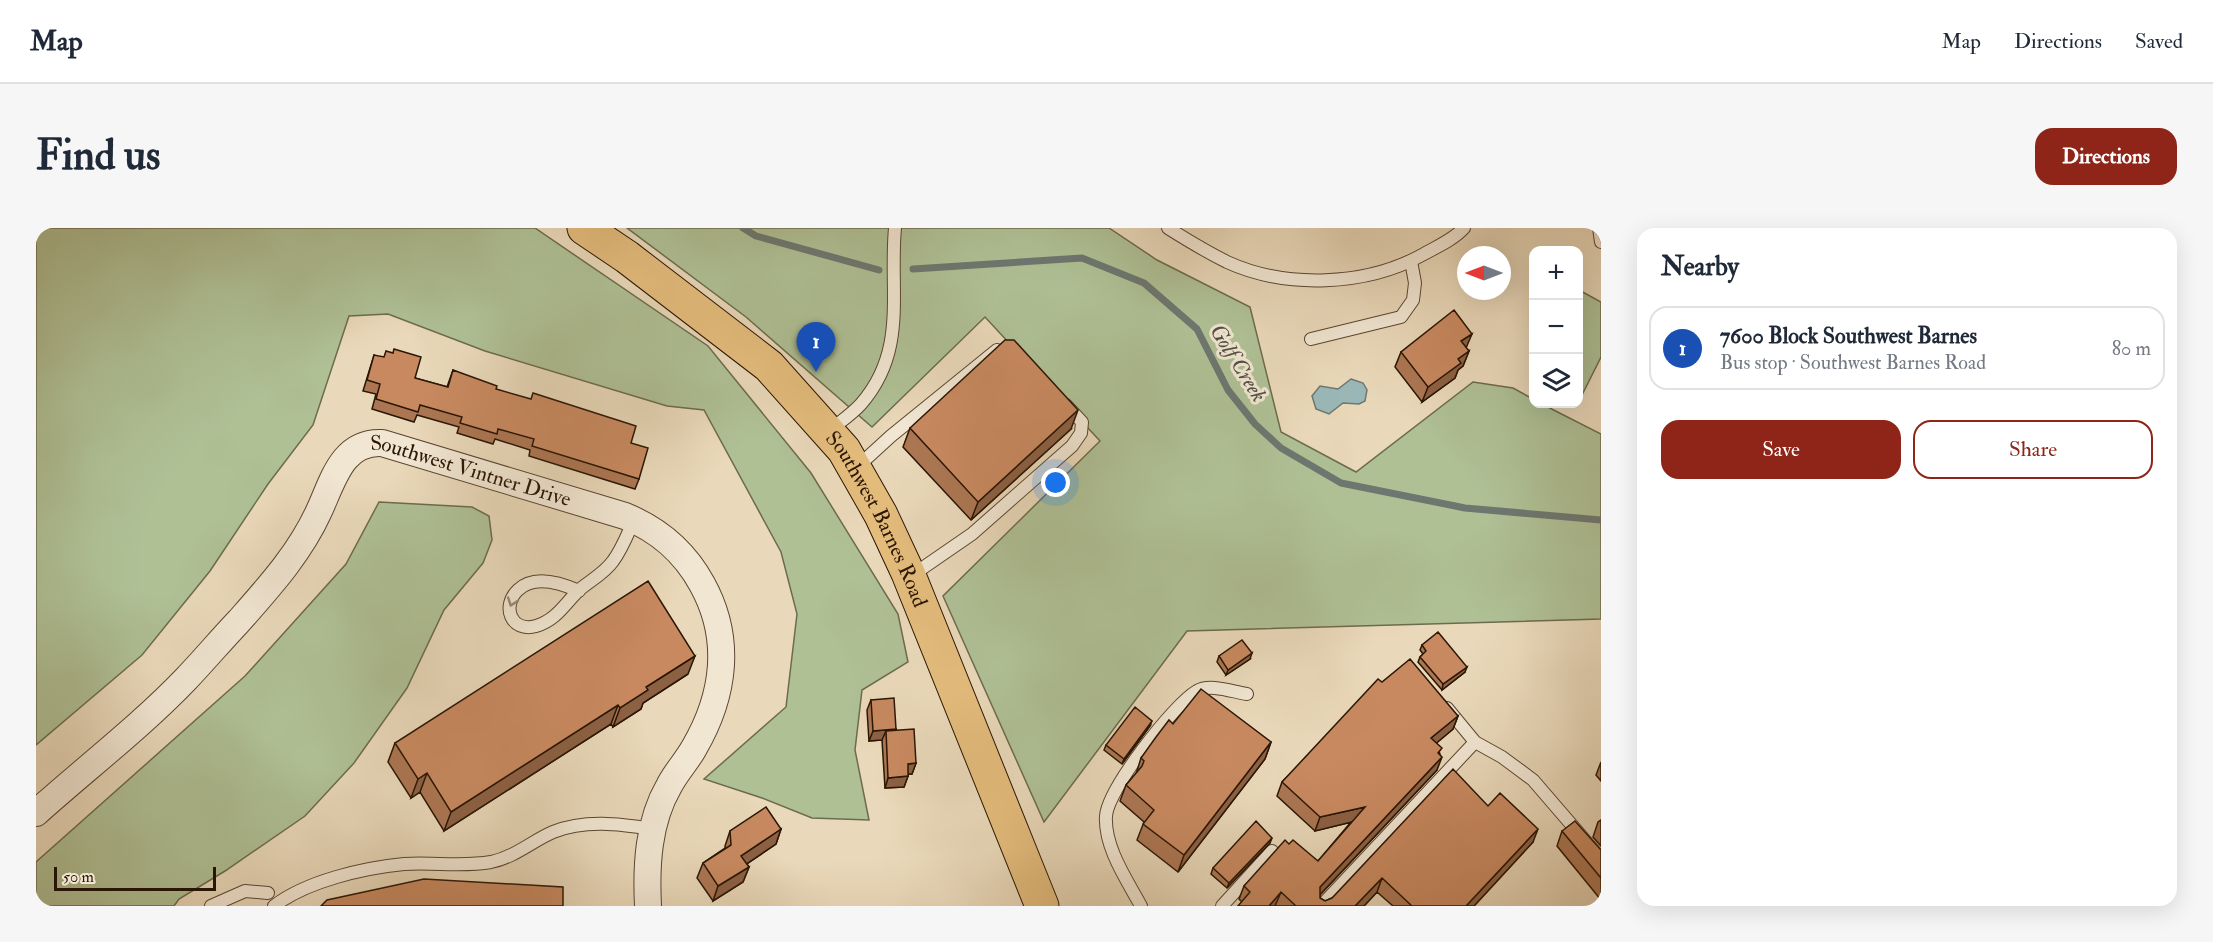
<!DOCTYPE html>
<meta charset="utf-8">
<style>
:root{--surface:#fff;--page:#f6f6f7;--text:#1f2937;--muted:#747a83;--line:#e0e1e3;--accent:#8f2418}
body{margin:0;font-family:"IM FELL Double Pica",serif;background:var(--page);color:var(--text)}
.controls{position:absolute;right:18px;top:18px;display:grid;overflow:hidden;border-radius:12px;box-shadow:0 6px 24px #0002}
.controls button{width:54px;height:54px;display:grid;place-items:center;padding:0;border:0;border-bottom:2px solid var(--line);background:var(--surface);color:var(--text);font:30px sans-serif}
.compass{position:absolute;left:1421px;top:18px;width:54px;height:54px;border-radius:50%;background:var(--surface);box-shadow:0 6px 24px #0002;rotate:270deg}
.scale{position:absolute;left:18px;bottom:15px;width:162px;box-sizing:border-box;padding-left:6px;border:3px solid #2a1605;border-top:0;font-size:16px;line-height:21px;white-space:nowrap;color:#2a1605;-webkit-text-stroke:4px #f1e6d2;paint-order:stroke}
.you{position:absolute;left:1020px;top:255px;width:21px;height:21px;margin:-15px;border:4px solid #fff;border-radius:50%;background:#1a73e8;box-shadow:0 0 0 9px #1a73e833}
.badge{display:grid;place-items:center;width:39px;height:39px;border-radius:50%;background:var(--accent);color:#fff;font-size:20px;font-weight:700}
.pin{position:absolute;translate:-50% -50px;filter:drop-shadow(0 2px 3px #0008)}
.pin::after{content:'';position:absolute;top:32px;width:21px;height:18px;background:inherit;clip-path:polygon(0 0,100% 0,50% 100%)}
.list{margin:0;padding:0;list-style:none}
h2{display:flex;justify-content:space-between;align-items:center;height:78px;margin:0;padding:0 24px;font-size:26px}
h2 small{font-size:20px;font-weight:400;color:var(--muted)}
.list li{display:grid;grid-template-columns:39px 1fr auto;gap:18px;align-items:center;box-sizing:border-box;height:84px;margin:0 12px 12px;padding:0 12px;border:2px solid var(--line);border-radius:18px}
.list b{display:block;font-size:22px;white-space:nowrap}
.list p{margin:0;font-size:20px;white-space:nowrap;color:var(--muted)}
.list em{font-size:20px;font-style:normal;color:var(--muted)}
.actions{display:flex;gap:12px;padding:18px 24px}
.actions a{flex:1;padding:14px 0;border:2px solid var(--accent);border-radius:18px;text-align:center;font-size:21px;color:var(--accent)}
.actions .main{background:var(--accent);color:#fff}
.icon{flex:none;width:33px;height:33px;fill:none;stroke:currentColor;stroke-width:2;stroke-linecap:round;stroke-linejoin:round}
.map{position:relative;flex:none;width:1565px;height:678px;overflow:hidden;border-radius:18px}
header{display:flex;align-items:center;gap:36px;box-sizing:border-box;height:84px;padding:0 30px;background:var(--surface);border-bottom:2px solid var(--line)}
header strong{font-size:28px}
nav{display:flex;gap:33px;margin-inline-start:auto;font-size:21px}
.intro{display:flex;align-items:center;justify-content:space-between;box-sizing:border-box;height:144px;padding:0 36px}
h1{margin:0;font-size:42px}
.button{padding:15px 27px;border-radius:18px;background:var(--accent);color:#fff;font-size:21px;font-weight:700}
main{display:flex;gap:36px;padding:0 36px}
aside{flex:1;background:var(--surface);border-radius:18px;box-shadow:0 6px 24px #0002}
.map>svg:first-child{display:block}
.green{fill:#afc095;stroke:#6c6b4d;stroke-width:1.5}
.water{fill:#9ab8b8;stroke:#6d7770;stroke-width:1.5}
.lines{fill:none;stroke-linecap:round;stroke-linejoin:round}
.stream{stroke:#6d7770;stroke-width:7}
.lane-casing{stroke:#5a4632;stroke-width:14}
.street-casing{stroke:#5a4632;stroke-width:28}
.primary-casing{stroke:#2a1605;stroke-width:35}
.lane{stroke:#f1e6d2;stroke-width:12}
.street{stroke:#f1e6d2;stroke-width:26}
.primary{stroke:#e4bc7c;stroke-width:33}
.wall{fill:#ac7653;stroke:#2a1605;stroke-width:1.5}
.shaded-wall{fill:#8c6043;stroke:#2a1605;stroke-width:1.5}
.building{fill:#c88960;stroke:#2a1605;stroke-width:1.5}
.oneway{stroke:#978876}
.labels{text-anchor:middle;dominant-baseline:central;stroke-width:6;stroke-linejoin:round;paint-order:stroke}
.street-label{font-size:21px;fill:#2a1605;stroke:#f1e6d2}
.water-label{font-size:22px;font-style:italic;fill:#514f44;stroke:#f1e6d2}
</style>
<header>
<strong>Map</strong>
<nav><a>Map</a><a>Directions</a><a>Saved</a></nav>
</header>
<div class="intro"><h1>Find us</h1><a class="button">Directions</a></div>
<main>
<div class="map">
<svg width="1565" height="678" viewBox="0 0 1565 678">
<rect width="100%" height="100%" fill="#e9d8b9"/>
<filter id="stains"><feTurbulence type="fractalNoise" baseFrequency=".00333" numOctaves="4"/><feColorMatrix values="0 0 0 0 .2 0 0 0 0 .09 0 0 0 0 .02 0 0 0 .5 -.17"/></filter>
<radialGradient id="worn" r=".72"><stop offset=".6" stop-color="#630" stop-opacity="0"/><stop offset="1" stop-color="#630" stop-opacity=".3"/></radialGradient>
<path class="green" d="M0,0H499L672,118L775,245L862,386L872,434L826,462L819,522L833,592L776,590L726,570L668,551L750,479L761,386L745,324L668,182L631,178L449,123L352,86L313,88L277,197L232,256L174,343L106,427L0,517Z
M591,0H1073L1121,32L1214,79L1245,204L1320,244L1437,154L1477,160L1497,171L1498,176H1506L1565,206V391L1151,403L1008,594L907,368L1064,213L949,89L836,199L710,89Z
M1543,62L1565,74V129L1543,173Z
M343,274L436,279L453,288L456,312L447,335L408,382L371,460L318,535L269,588L189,643L143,671L138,678H0V634L209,448L310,336Z"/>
<path class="water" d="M1315,151L1327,155L1331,162L1329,173L1323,176L1307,175L1293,186L1280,181L1276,168L1284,158L1302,161Z"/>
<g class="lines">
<path class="stream" d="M707,0L720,8L843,42
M877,41L1046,30L1108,55L1161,101L1192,162L1219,196L1245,220L1305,255L1429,280L1565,292"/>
<defs>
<path id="lane" d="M1132,0C1151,12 1171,24 1191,34C1250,61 1330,58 1386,27C1400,19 1417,12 1428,0
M1563,0L1565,14
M1275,111L1365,89L1377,72L1379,55L1375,33
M793,203C804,194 816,186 825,176C872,122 853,64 859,0
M820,240L855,208L961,122
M875,348L936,306L1036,218L1045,205L1046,194L1030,177
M543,363C525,355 498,346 482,362C465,378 475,405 500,398C520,392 528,377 542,363C553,353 568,346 577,333C586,321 592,305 598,292
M1411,480L1439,514
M175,678L209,663L232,665
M238,678C271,653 327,640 368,636C397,634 427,639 455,634C479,629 496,613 517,604C549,591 584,596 617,601
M1105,678C1091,652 1068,619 1070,588C1072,561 1137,477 1161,463C1174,455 1197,464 1211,466
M1186,678L1236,623
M1285,678L1439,514L1466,529L1497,552L1565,631"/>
<g id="street">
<path id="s1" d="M0,585C49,541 105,498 150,451C168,432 185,412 203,393C233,359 264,325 283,283C297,253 306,213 346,215L589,288C623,302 648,323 666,356C696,410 689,467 658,520C651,533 640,544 633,558C612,594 610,638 612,678"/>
</g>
<g id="primary">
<path id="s2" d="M548,0L591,29L733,138L808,222L845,287L872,345L1006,678"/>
</g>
</defs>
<use href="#lane" class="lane-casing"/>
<use href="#street" class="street-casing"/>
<use href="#primary" class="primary-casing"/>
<use href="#lane" class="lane"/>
<use href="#street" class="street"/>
<use href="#primary" class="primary"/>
</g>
<path class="wall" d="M1430,120L1433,123L1427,138L1422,142L1419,150L1386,174L1359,139L1365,124Z
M338,127L379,150L411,159L417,142L460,161L595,215L603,251L599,261L493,228L494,222L459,211L457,216L421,205L423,199L381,187L378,194L336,181L340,166L327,163Z
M874,200L1035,201L935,292L867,219Z
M1386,417L1429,444L1406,462L1382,434L1384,429L1387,426L1384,422Z
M1183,428L1214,431L1190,447L1181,434Z
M652,446L607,475L605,481L577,499L575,496L408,603L384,564L375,570L352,534L359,515Z
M1346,454L1422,488L1417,501L1400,515L1404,526L1401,542L1284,667V670L1289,673L1296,670L1452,578L1497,614L1438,678H1357L1341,664L1328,678H1202L1206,674L1203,671L1208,658L1253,616L1282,633L1315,594L1279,603L1241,568L1246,554Z
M835,472L860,501V502L880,535L876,546H872V548L868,559L849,560L846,512L833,513L831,482Z
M1137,496L1235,514L1229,531L1142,644L1101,612L1108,594L1084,573L1090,557L1100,546L1105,530Z
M1114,498L1086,536L1068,522L1070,517Z
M1565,534V553L1560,547Z
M1565,592V618L1557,609L1562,594Z
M745,601L740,616L711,636L713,639L707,654L677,673L661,650L667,635L689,620V618L694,603Z
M1526,603L1565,622V672L1521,618Z
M1234,615L1191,660L1175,646L1177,640Z"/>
<path class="shaded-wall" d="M1436,106L1430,120L1425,113Z
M1433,123L1427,138L1422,142L1419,150L1386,174L1392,159L1422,131Z
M1042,182L1035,201L935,292L942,274Z
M1216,425L1214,431L1190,447L1192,442Z
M659,428L652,446L607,475L605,481L577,499L584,480L610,459Z
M1431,439L1429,444L1406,462L1407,456Z
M582,477L575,496L408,603L415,584Z
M1422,488L1417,501L1390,524L1395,510Z
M1116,493L1114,498L1086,536L1088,531Z
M860,501L856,512L850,503L846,512L833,513L837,503Z
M1235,514L1229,531L1142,644L1148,627Z
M1406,529L1401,542L1279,672L1284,659Z
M880,535L876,546H868L872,536Z
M391,545L384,564L375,570L382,551Z
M872,548L868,559L849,560L852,550Z
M1329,579L1324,592L1279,603L1284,589Z
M745,601L740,616L700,643L705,628Z
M1502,601L1497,614L1438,678H1430Z
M1236,610L1234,615L1191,660L1193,655Z
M713,639L707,654L677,673L682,658Z
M1346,650L1341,664L1328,678H1319Z
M1245,664L1239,678H1233Z"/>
<path class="building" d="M1418,82L1436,106L1425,113L1433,123L1422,131L1425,135L1392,159L1365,124Z
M969,112H978L1042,182L942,274L874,200Z
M358,121L385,129L379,150L412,159L417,142L461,158L460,161L495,171L497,165L600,198L595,215L612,220L603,251L496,218L498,211L462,201L461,206L424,195L426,189L384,177L382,184L340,171L344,156L331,152L338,127L348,129L350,123L357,125Z
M612,353L659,428L610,459L612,462L584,480L582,477L415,584L391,545L382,551L359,515Z
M1402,404L1431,439L1407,456L1384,429L1390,423L1386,417Z
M1206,412L1216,425L1192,442L1183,428Z
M1374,431L1422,488L1395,510L1406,520L1402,525L1406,529L1284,659V670L1289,673L1296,670L1417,541L1452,578L1464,565L1502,601L1430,678H1376L1346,650L1319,678H1260L1245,664L1233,678H1202L1214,664L1208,658L1249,612L1253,616L1257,612L1282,633L1329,579L1284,589L1246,554L1342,451L1346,454Z
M1165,461L1235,514L1148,627L1107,596L1118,582L1090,557L1106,538L1108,533L1105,530L1120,509L1133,492L1137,496Z
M858,470L860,501L837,503L835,472Z
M1099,479L1116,493L1088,531L1070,517Z
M878,501L880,535L872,536V548L852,550L850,503Z
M730,579L745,601L705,628L713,639L682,658L667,635L695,617L694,603Z
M1220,593L1236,610L1193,655L1177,640Z
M1539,593L1565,622V650L1526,603Z
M388,651L527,659V678H285L291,672Z"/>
<defs><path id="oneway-chevron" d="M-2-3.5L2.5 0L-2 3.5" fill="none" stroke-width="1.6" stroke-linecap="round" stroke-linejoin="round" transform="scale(1.5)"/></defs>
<use class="oneway" href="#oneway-chevron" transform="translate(476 374) rotate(109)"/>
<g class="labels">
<g class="street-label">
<text stroke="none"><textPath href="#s1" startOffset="609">Southwest Vintner Drive</textPath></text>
<text stroke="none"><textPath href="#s2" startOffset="420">Southwest Barnes Road</textPath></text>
</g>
<g class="water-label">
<text transform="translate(1202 135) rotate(58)">Golf Creek</text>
</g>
</g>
<rect width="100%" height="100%" filter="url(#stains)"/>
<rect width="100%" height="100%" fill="url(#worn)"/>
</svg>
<div class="controls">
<button>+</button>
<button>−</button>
<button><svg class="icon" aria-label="layers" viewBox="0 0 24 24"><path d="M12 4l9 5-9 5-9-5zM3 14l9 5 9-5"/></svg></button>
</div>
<svg class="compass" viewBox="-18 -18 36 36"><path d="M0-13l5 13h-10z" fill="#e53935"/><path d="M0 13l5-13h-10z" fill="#747a83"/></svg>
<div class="scale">50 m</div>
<div class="you"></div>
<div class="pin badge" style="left:780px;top:144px;background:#1a4fb4">1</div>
</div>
<aside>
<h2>Nearby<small></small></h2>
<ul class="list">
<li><span class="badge" style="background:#1a4fb4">1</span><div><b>7600 Block Southwest Barnes</b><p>Bus stop · Southwest Barnes Road</p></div><em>80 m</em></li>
</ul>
<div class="actions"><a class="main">Save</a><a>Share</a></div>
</aside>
</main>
